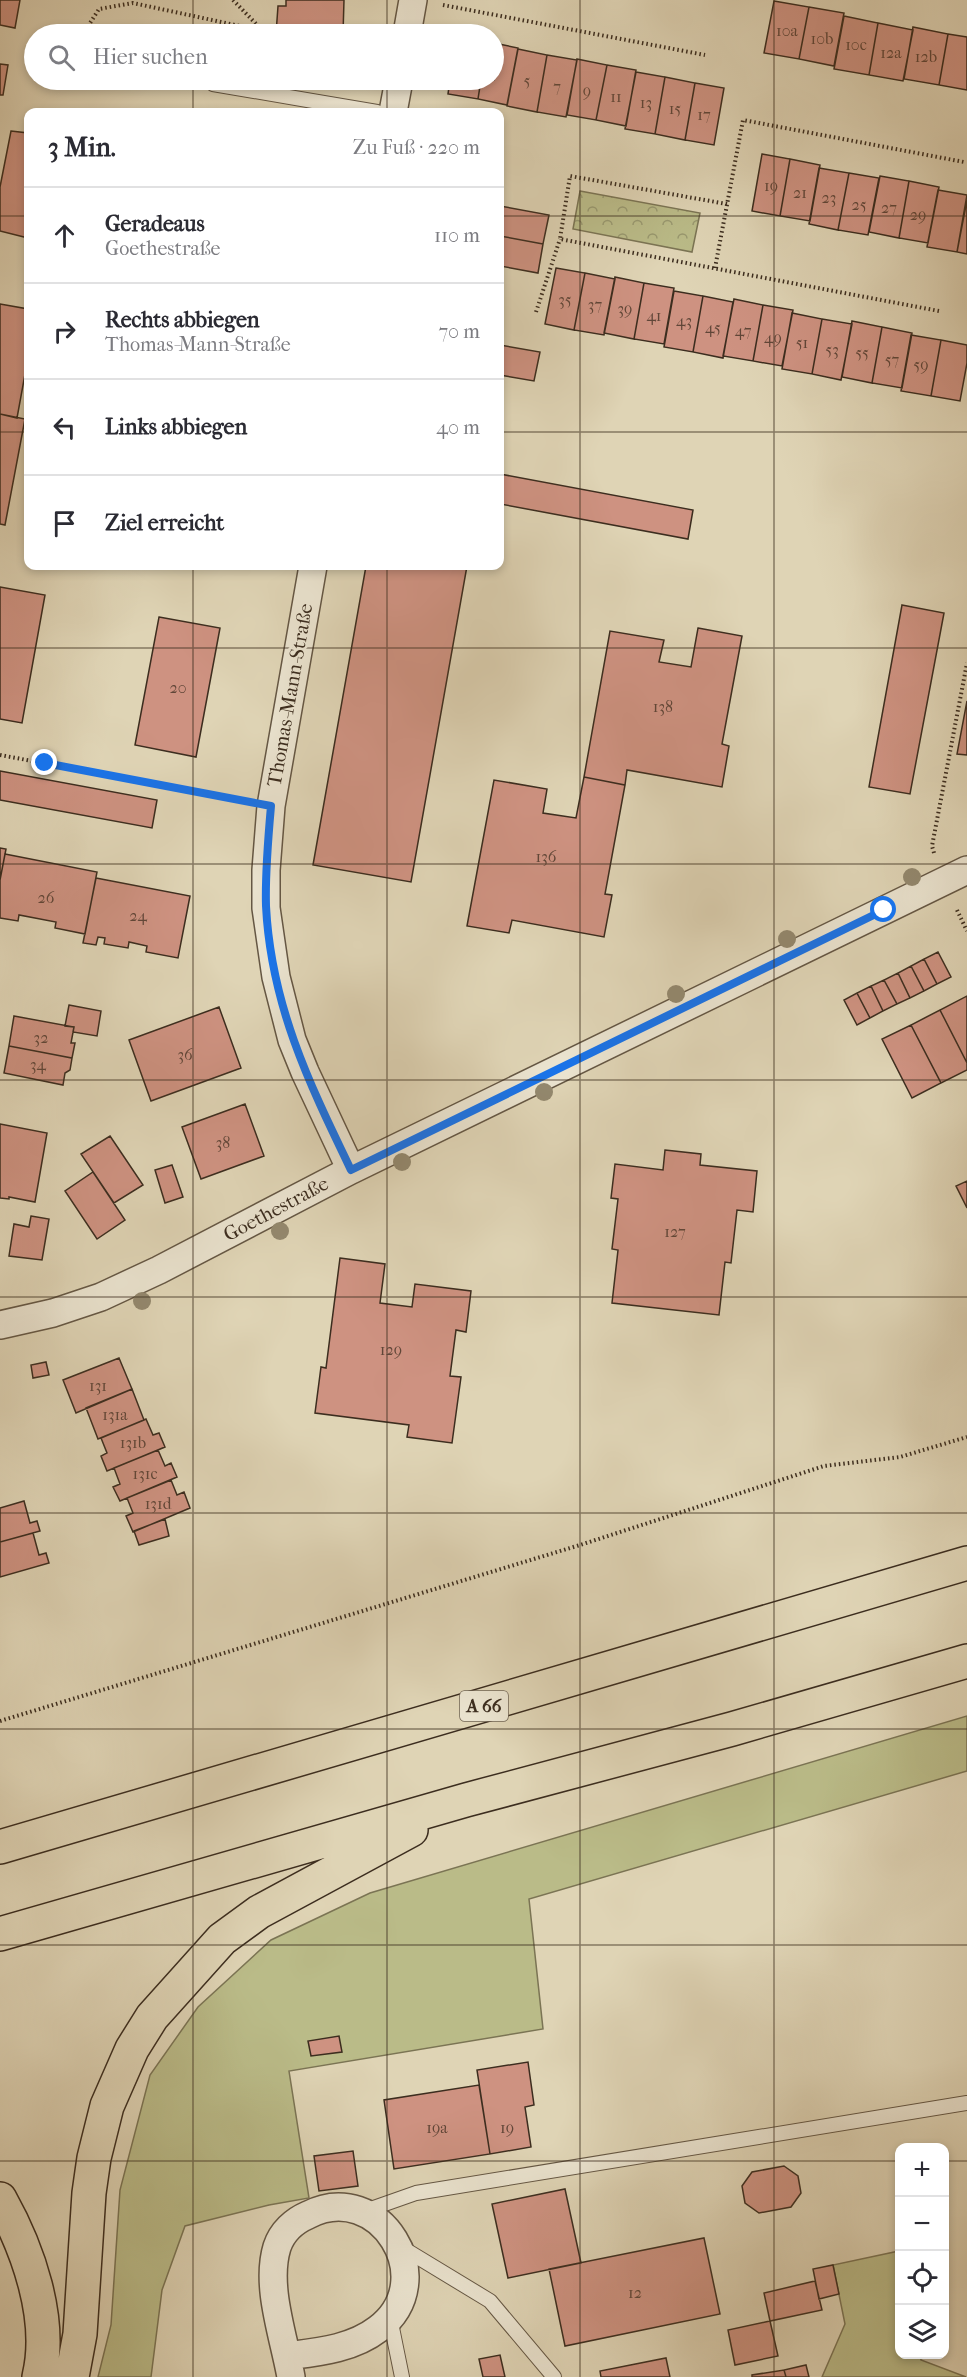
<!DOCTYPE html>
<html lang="de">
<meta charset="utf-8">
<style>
:root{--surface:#fff;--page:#f2f2f3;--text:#2b2b33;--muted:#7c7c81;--line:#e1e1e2}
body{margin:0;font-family:"IM FELL French Canon",serif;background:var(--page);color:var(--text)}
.controls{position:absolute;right:18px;bottom:18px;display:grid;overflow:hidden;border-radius:12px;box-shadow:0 3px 9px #0003}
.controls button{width:54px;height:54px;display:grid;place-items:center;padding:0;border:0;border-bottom:2px solid var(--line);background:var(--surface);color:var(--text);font:30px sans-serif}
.stop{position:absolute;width:18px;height:18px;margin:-14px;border:4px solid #1a73e8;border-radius:50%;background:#fff}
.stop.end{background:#1a73e8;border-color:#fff;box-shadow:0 2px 6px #0008}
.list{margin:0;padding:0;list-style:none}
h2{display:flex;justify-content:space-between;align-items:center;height:78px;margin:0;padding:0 24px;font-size:26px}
h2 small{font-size:20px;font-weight:400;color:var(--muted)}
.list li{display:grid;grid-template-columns:39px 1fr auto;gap:18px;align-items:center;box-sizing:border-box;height:96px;padding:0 24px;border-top:2px solid var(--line)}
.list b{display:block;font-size:22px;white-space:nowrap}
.list p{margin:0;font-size:20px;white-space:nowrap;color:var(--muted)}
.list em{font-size:20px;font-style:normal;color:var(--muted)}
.icon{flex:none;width:33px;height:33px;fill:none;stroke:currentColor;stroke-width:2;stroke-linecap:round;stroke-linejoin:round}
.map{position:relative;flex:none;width:967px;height:2377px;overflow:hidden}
.search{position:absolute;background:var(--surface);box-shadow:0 3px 9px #0003;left:24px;top:24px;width:480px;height:66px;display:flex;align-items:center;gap:15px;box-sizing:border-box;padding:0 21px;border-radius:33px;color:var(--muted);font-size:22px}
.panel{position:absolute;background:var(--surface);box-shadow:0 3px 9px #0003;left:24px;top:108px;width:480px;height:462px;border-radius:12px}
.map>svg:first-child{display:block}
.green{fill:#babb88;stroke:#7b7454;stroke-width:1.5}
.forest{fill:url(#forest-crowns);stroke:#7b7454;stroke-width:1.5}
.building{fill:#ce9281;stroke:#3c2d1f;stroke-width:1.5}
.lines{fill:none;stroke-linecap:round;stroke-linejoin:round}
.service-casing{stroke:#655744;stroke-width:16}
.minor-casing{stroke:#655744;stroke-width:30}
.motorway-casing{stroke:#3c2d1f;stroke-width:36}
.path{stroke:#3c2d1f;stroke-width:4;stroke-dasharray:1.5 3;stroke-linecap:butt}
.service{stroke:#eae3cf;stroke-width:14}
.minor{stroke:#eae3cf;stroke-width:27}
.motorway{stroke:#dfd4b5;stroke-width:33}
.tree{fill:#93886e}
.route{stroke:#1a73e8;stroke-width:8}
.grid{fill:none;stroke:#3c2d1f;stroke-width:1.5;stroke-opacity:0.55}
.labels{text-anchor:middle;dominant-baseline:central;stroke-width:5;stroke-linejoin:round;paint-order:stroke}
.number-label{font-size:16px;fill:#604638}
.shield{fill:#eae3cf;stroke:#706454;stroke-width:1.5}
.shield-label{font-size:18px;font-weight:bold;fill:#3c2d1f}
.street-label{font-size:20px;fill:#3c2d1f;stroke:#eae3cf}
</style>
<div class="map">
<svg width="967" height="2377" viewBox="0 0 967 2377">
<defs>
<pattern id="forest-crowns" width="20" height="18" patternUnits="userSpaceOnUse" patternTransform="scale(1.5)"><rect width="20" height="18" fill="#babb88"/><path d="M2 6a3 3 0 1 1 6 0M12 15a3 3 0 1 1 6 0" fill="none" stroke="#98986f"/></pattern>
</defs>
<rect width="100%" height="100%" fill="#dfd4b5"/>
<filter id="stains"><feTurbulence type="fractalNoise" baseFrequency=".00333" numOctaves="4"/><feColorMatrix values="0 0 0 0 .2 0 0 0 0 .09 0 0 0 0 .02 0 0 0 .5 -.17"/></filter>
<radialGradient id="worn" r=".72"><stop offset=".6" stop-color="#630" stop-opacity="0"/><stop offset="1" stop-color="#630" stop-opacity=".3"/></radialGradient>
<path class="green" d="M967,1716V1771L529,1899L543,2029L289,2071L309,2198L269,2205L185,2226L162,2290L151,2377H98L111,2325L120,2190L150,2075L198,2007L271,1940L370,1893Z
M899,2251L900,2354L920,2355L921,2360L966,2377H822L845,2324L833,2265Z"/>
<path class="forest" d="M580,191L700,213L692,252L573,229Z"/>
<path class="building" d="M0,0H20L15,28L0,25Z
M286,0H344L343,34H276L278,6H286Z
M774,1L809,7L799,59L764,53Z
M809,7L844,13L834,66L799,59Z
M844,16L878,23L869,75L834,69Z
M878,23L913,30L903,81L869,75Z
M913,27L948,34L939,85L904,79Z
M948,34L967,37V90L939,85Z
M494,43L518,48L507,105L478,99L481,80H494Z
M518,49L547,55L537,112L507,106Z
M547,55L577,60L566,117L537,112Z
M577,59L607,65L596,120L567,115Z
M0,64L8,65L3,95H0Z
M607,65L636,70L626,126L596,120Z
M636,72L665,77L655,134L625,129Z
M665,77L695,83L685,140L655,134Z
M450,80H481L478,99L448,94Z
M695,83L724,88L714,145L685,140Z
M11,131L28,133V238L0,231V187Z
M762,154L790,159L780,216L752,211Z
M790,159L820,165L810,221L780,216Z
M819,168L849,173L838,230L809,224Z
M849,173L879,178L868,235L838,230Z
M880,176L909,181L899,238L869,232Z
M909,181L939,187L928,243L899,238Z
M938,190L967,195L957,252L927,247Z
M967,200V254L957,252Z
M500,206L549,215L543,244L500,236Z
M500,236L543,244L538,273L500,266Z
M556,268L585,273L574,330L545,324Z
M585,273L615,279L604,335L574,330Z
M615,277L644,283L634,339L604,333Z
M644,283L674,288L664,344L634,339Z
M674,291L703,296L693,352L664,347Z
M703,296L733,302L723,358L693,352Z
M734,299L763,305L753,361L723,356Z
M0,304L28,309V358L17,418L0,414Z
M763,305L793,310L782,366L753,361Z
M792,313L822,319L812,374L782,369Z
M822,319L852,324L841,380L812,374Z
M852,321L882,327L872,383L842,377Z
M882,327L912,333L902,388L872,383Z
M911,335L941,340L931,396L901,391Z
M941,340L967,345V363L960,401L931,396Z
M500,345L540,352L534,381L500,375Z
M0,414L25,419L5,525L0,524Z
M500,474L693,510L688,539L500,504Z
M366,566H467L411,882L313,865Z
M0,587L45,595L22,723L0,719Z
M902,605L944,613L910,794L869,787Z
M159,617L220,628L196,757L135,745Z
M698,628L742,636L722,744L729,746L722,787L627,770L625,785L584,777L610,631L664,640L659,662L691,667Z
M967,701V755L957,754Z
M0,771L157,800L152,828L0,800Z
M584,777L625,785L605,894L612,895L604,937L512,920L509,933L467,926L494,780L547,789L543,813L576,818Z
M0,848L6,849L0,880Z
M5,854L97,872L85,934L55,928L56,922L19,915L18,921L0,918V880Z
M96,878L190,896L178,958L146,952L147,946L129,942L128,948L104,944L105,938L98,937L96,945L83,943Z
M938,952L951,977L937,984L924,959Z
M924,959L937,984L924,991L911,966Z
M911,966L924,991L910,998L898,973Z
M898,973L910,998L897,1004L884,980Z
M884,980L897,1004L883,1011L871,986Z
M871,986L883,1011L870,1018L857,993Z
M857,993L870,1018L857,1025L844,1000Z
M967,996V1063L940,1010Z
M69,1005L101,1011L97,1036L73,1032L74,1027L65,1026Z
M219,1007L241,1068L151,1101L129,1040Z
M940,1010L967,1063V1070L941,1083L911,1025Z
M14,1016L74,1027L71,1043H75L72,1058L9,1046Z
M911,1025L941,1083L912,1098L882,1039Z
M9,1046L72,1058L70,1070L65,1073L63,1085L4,1073Z
M245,1104L264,1156L201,1179L182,1127Z
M0,1124L47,1133L35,1202L9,1197V1199L0,1198Z
M110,1136L143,1185L114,1203L81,1154Z
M665,1150L701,1154L700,1165L757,1171L753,1212L737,1210L731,1263L725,1262L719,1315L612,1303L618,1250L612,1249L618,1199L611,1198L615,1164L663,1170Z
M172,1165L183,1197L165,1203L155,1170Z
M93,1172L125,1220L97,1239L65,1191Z
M967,1181V1208L956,1186Z
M31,1216L49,1219L42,1260L9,1256L14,1224L29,1227Z
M340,1258L385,1264L380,1303L412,1307L415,1284L471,1291L466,1332L456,1330L450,1376L461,1377L452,1443L407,1437L409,1425L315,1413L321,1367L326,1368Z
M119,1358L132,1389L76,1413L63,1380Z
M46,1362L49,1375L33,1378L31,1365Z
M132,1389L144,1420L98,1439L86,1408Z
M146,1419L153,1435L159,1433L165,1447L107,1471L101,1456L107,1453L101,1438Z
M158,1450L165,1466L171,1463L177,1477L120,1501L113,1487L120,1484L114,1468Z
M171,1480L177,1495L184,1492L190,1508L133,1532L126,1516L133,1513L127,1498Z
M24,1501L30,1523L37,1521L40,1531L0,1542V1508Z
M165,1519L169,1536L139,1545L134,1531Z
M33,1533L39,1555L46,1553L49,1563L0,1577V1542Z
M339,2036L342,2052L311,2056L308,2041Z
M528,2062L534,2105L525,2107L531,2147L490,2154L477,2070Z
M479,2085L490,2154L394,2169L384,2100Z
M353,2151L358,2186L319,2191L314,2156Z
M784,2166L798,2176L801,2193L791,2207L759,2213L745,2203L742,2186L752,2172Z
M565,2189L581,2263L508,2278L492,2204Z
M704,2238L720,2314L565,2346L549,2269Z
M833,2265L839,2294L819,2299L813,2269Z
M815,2281L822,2310L770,2321L764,2293Z
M770,2321L778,2356L735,2365L728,2330Z
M500,2355L505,2377H483L479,2359Z
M666,2358L670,2377H601L600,2371Z
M806,2365L809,2377H786L784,2370Z
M784,2370L786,2377H752V2375Z"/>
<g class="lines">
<defs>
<path id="service" d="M213,84L377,112
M362,2212L416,2193L967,2103
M401,2247L490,2301L554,2377
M390,2318L402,2377"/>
<path id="minor" d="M407,34L413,0
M393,112L399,80
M313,566L271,806L266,870V908L276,977L292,1040L305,1072L351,1170
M0,1325L53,1313L101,1297L159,1270L351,1170L967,870
M287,2356C318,2352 352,2349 378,2329C443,2280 379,2178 308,2215C294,2221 282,2232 277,2247C265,2286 284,2337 291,2377"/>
<path id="motorway" d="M0,1847L967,1563
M0,1934L466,1800L732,1729L967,1661
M0,2199C28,2249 53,2319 39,2377
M72,2377L80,2334L89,2193L94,2158L107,2106L132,2049L152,2017L222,1939L259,1912L411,1830"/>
</defs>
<use href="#service" class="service-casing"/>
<use href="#minor" class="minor-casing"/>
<use href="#motorway" class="motorway-casing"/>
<path class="path" d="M233,0L262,30
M443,5L705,55
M83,34L99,9L133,3L263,31V34
M727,204L570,176L560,239L939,311
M715,268L743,120L964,162
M536,312L560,239
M0,755L241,800
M934,853L932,846L967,663
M957,910L967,931
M0,1721L580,1545L824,1466L900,1457L967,1437"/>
<use href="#service" class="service"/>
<use href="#minor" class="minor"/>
<use href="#motorway" class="motorway"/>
</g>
<g class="tree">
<circle cx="912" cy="877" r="9"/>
<circle cx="787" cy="939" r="9"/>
<circle cx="676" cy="994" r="9"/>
<circle cx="544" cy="1092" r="9"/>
<circle cx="402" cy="1162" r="9"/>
<circle cx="280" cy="1231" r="9"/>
<circle cx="142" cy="1301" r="9"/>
</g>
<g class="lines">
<path class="route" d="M45,763L271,806C268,840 265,873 266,906C271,1005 309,1083 351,1170L884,910"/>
</g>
<path class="grid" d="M193,0V34M387,0V34M580,0V2377M774,0V2377M193,80V112M387,80V112M0,216H28M500,216H967M0,432H28M500,432H967M193,566V2377M387,566V2377M0,648H967M0,864H967M0,1080H967M0,1297H967M0,1513H967M0,1729H967M0,1945H967M0,2161H900M944,2161H967"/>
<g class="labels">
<g class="number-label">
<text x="787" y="30">10a</text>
<text x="822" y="38">10b</text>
<text x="856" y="44">10c</text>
<text x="891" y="52">12a</text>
<text x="926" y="56">12b</text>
<text x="527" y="80">5</text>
<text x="557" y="86">7</text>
<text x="587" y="90">9</text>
<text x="616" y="96">11</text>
<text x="646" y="102">13</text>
<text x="675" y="108">15</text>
<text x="704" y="114">17</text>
<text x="771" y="185">19</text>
<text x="800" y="192">21</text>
<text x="829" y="197">23</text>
<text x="859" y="204">25</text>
<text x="889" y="207">27</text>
<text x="918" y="214">29</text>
<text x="565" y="299">35</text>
<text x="595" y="304">37</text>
<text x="625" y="308">39</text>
<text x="654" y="315">41</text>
<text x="684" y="320">43</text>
<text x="713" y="327">45</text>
<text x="743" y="330">47</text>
<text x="773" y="337">49</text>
<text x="802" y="342">51</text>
<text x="832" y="349">53</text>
<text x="862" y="352">55</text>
<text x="892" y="359">57</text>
<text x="921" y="364">59</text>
<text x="178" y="687">20</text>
<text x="663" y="706">138</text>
<text x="546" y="856">136</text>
<text x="46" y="897">26</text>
<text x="138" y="915">24</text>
<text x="41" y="1037">32</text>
<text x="185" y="1054">36</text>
<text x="38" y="1064">34</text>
<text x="223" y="1142">38</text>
<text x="675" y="1231">127</text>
<text x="391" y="1349">129</text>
<text x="98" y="1385">131</text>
<text x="115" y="1414">131a</text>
<text x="133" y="1442">131b</text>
<text x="145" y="1473">131c</text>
<text x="158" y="1503">131d</text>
<text x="437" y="2127">19a</text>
<text x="507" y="2127">19</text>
<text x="635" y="2292">12</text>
</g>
<rect class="shield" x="460" y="1691" width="48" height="30" rx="4.5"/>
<g class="shield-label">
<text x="484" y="1706">A 66</text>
</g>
<g class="street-label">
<text transform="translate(290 695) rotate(-80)">Thomas-Mann-Straße</text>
<text transform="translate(276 1209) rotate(-28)">Goethestraße</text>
</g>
</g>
<rect width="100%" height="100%" filter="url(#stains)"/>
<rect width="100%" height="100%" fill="url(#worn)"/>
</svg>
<div class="controls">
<button>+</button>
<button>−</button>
<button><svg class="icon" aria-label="locate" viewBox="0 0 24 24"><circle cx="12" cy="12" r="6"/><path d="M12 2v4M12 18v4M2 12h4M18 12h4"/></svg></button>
<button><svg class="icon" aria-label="layers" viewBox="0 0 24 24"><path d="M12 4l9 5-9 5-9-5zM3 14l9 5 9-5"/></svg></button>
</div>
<div class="stop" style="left:884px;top:910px"></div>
<div class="stop end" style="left:45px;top:763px"></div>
<div class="search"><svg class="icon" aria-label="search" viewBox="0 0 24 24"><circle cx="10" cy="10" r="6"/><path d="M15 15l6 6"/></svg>Hier suchen</div>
<section class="panel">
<h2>3 Min.<small>Zu Fuß · 220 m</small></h2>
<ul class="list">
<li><svg class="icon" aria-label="ahead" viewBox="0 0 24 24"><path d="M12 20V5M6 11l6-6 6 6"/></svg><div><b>Geradeaus</b><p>Goethestraße</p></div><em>110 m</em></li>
<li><svg class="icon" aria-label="right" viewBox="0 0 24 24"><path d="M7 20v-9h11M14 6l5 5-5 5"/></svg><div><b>Rechts abbiegen</b><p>Thomas-Mann-Straße</p></div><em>70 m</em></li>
<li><svg class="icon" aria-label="left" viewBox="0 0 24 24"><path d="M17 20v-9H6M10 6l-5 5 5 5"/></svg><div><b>Links abbiegen</b></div><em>40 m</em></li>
<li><svg class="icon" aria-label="arrive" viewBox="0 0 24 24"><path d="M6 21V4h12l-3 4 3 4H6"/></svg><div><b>Ziel erreicht</b></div></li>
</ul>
</section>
</div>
